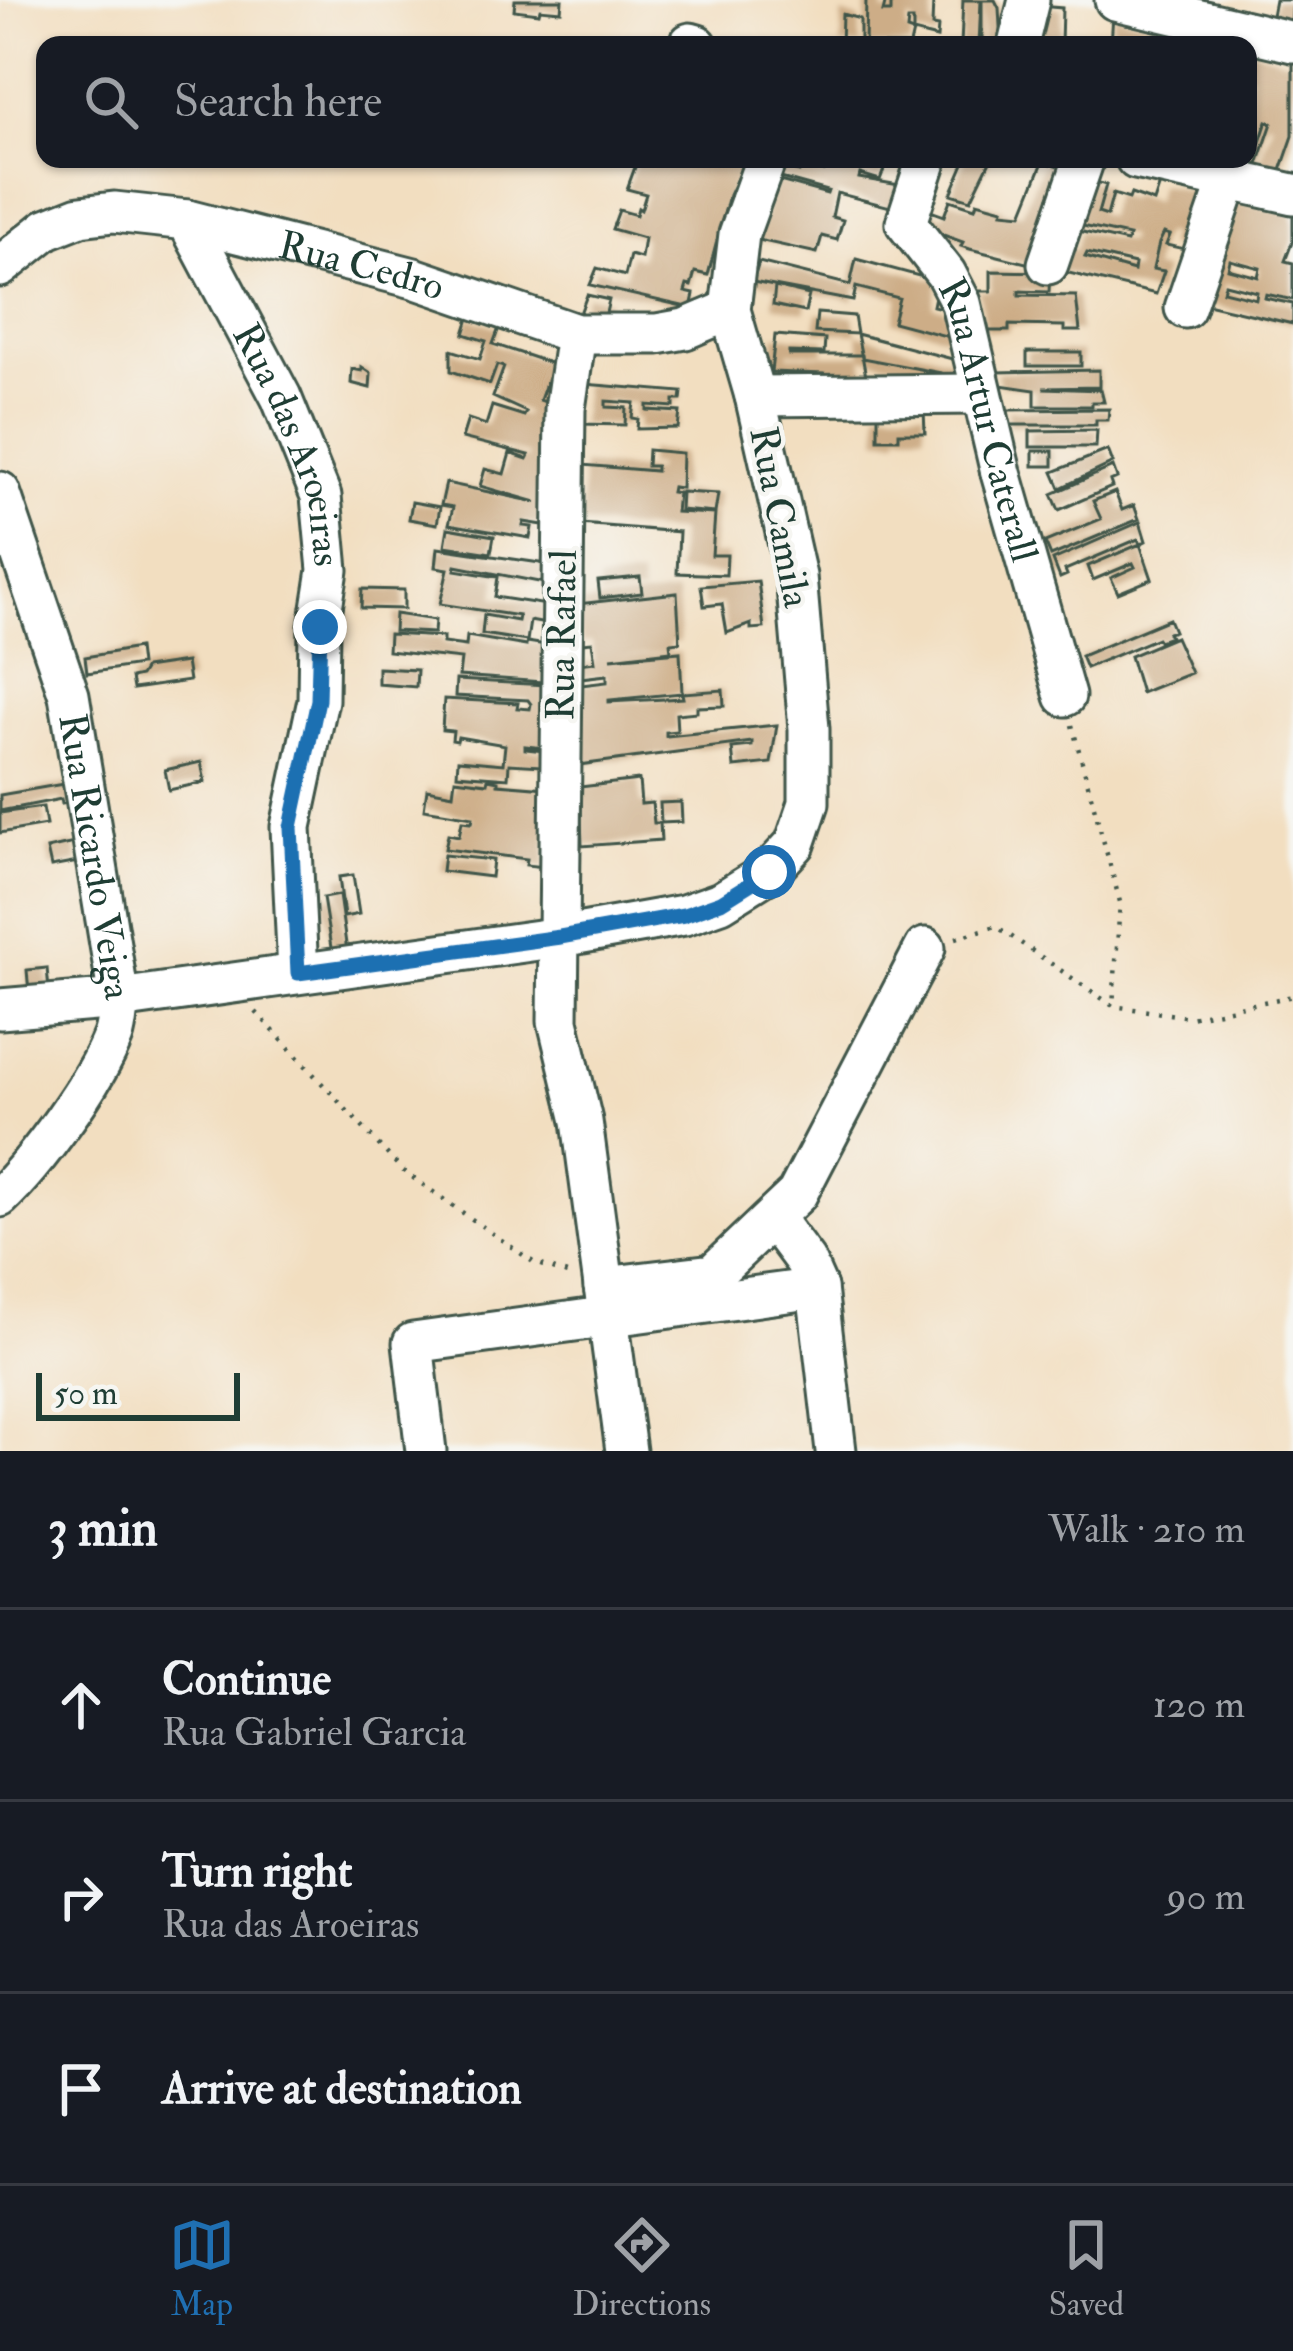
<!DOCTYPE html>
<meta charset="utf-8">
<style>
:root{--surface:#171b24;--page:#242831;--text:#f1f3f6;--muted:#9ea1a6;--line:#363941;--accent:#1f6fb2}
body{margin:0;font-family:"IM FELL Double Pica",serif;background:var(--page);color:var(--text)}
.scale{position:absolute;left:36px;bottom:30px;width:204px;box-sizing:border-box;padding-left:12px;border:6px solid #1f3d34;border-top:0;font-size:33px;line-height:42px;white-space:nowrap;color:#1f3d34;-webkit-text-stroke:9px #f6f6f2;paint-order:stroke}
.stop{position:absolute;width:36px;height:36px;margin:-27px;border:9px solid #1f6fb2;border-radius:50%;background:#fff}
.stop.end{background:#1f6fb2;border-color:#fff;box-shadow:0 3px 12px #0008}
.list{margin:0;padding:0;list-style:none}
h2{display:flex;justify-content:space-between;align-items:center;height:156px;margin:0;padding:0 48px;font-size:51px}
h2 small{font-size:39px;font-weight:400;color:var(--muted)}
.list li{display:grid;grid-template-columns:78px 1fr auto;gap:36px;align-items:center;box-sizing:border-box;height:192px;padding:0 48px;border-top:3px solid var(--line)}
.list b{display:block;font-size:45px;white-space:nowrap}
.list p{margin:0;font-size:39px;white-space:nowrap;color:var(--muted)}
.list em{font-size:39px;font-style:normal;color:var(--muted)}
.icon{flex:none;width:66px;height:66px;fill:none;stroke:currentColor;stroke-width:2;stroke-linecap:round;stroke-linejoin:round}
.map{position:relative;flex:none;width:1293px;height:1451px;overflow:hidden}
.search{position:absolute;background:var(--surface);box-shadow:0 3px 9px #0004;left:36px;right:36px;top:36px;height:132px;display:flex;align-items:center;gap:30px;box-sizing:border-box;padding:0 42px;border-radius:24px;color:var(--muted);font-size:45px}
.sheet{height:732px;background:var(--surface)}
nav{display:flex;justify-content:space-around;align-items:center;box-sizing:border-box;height:168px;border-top:3px solid var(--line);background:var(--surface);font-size:33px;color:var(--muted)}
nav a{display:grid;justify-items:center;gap:6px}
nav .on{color:var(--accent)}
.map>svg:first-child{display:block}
.building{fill:#cdad87;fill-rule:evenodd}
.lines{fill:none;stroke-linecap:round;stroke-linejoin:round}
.minor-casing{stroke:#3f5549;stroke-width:45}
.path{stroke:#3f5549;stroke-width:4.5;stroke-dasharray:3 9;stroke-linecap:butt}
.minor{stroke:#fff;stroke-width:39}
.route{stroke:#1f6fb2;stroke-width:15}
.labels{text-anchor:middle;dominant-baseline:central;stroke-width:9;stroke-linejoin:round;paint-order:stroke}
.street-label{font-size:39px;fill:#1f3d34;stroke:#f6f6f2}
</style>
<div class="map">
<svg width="1293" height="1451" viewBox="0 0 1293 1451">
<rect width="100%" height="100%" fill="#f6f6f2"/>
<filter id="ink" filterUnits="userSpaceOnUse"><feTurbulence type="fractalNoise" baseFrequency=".00833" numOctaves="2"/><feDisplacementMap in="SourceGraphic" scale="24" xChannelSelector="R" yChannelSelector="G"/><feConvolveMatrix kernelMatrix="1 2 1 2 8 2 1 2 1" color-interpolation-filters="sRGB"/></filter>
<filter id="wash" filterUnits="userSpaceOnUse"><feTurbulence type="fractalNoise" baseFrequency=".004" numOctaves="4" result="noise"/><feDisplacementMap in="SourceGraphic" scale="48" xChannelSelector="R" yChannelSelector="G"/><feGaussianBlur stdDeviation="2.7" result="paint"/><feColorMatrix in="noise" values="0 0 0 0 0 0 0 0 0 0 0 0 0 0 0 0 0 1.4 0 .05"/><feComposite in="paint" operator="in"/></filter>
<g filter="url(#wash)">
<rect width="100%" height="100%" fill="#f2dec0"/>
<g id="blocks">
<path class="building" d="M515,0H562L561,11L540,9L539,13L514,10Z
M866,0H886L883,12H891V0H933L932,26L938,27L937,38L913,32V20H908L907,30L913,32L910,45H865Z
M963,0H981L979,45H961Z
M982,0H995L999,8L1001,45H982Z
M1275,0H1293L1291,25L1271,21Z
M1038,6L1062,8L1061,45H1040Z
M842,14L860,19V45H841Z
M1113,14L1228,45H1111Z
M1248,49L1293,62V136L1278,179L1255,173L1272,123L1267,121L1250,172L1231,164L1233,159H1248L1251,73H1248Z
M638,159L710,163L711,159H746L729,195L708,275L695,272L691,286L687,285L685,292L694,294L691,308L590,285L597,268L625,276L630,255L641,258L644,238L612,229L619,210L636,215L638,208L641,210L646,194L627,189Z
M812,159H888L880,180L860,174L859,178L899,185L894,208L837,193L832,217L843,220L837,240L822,236L817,253L758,240L776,180L827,194L828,191L777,177L781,167L799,172L802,162L824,171L826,164Z
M966,159H991L971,200L951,194Z
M1043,162L1067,168L1056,195L1051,193L1049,197L1055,199L1030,264L970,249L961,246L963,242L938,233L937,237L922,208L944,216L950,200L975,208L977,202L1003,209L1002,212L1022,214Z
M1089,180L1106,185L1098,213L1107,216L1113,194L1129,199L1131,194L1154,202L1160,184L1202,194L1197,211L1202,213L1189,250L1166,245L1170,235L1164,233L1159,243L1153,269L1164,271L1156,294L1052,269L1060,247L1075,250L1079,231L1127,242L1129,236L1069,223ZM1087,253L1135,264L1134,271L1085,257Z
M1234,201L1293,215V240L1285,261L1293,263V300L1266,294L1265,298L1293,304V324L1198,302ZM1230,260L1260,268L1258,277L1228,269ZM1225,284L1257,292L1256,299L1223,291Z
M856,259L938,281L933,306L945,309L953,338L893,322L899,298L856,287L853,301L753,282L759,262L850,285Z
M991,271L1050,272L1049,292L1019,291V295L1076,296L1080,331H1064V326L1009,325V331H986L979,291H991Z
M775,287L809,295L805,312L773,305Z
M587,295L609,300L605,317L579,316Z
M817,313L854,316L857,334L815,332Z
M469,318L499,328L493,344L553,364L540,400L551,404L543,525L524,522L523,526L532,527L530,538L449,524L453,507L441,505L446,483L536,502L480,486L485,469L504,474L510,453L527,459L529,455L462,438L468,419L486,425L492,406L524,416L526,412L493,397L504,367L497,365L490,384L451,371V350L480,359L486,341L464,334Z
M857,334L960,361L964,382L923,384L925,373L940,377L941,373L862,358Z
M775,335L825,339L824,353L789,352V355H862L867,382L823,380V374L771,372Z
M1027,352H1081V366H1027Z
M362,367L371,373L370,388L351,383L352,369L362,371Z
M1099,370V387L1043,388L1101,390L1104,402H1092V406H1035V390L1000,385L997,372Z
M584,384L682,392L681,400H674V407L647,405V410L680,412L678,428L637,429L638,419L632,418L634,403L606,401V407L626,408L625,425L581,424Z
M1109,409L1108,420H1096V425H1008V410Z
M878,410H924L925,433H899V439H878Z
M1097,430L1096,447H1030V431Z
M648,450L682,453L681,488L672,487L671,492L678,493L676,512L715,514L712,555H727L726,575L677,573L679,532L581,524L583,465L656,471V466H647Z
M1108,450L1113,463L1060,488L1053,472Z
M1033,451H1053V466H1033Z
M1113,467L1117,478L1110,481L1112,487L1059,510L1052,494Z
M681,492L718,494L715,513L680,510Z
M1115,492L1122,510L1134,505L1139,519L1051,556L1045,542L1101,519L1093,501Z
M412,502L440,507L437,524L409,519Z
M1140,522L1146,541L1140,544L1138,539L1065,570L1067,575L1060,578L1053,560Z
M448,528L494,536L491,553L445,546Z
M1140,544L1152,579L1118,593L1111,578L1135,567L1133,563L1093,580L1088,566Z
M438,548L547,564L544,583L456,566L455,570L498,577L495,597L547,605L546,624L530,621L527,641L482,634L484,615L518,621L519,616L440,604L448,569L436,567Z
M640,577L642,593L600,598L598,581Z
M758,581L764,628L751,629V624L727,633L722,604L704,606L701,586Z
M362,589L404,590V609L361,608Z
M677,593L680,642L670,643L671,651L611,658L680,652L682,693L609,700V702L683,698L682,693L723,690L724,706L697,707V712L676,714L677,731L666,732V736L777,725L771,763L734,767L732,748L752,746V742L579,765L581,685L607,682V675L580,678L579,664L595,662L592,642L581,643L577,604Z
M395,614L435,620L434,633L394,631Z
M1169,619L1174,631L1168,633L1170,637L1159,641L1157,638L1086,668L1081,656Z
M389,634L443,637V643L466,646L467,636L526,646L527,642L546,645L543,682L459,676L461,659L388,651Z
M1175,637L1191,673L1141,693L1130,656Z
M138,648L140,665L87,673L85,657Z
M186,662L189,681L133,689L131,678L140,676L145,668Z
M378,668L417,670L416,687L378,684Z
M456,680L547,685L544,748L525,746V749L544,751L542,766L509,764L508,778L457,774L458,760L503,764L505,745L458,737L457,741L452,740L453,731L442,730L444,699L518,703L517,708L530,709L531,704L528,700L455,696Z
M201,762L205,782L169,790L165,770Z
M455,779L487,783L488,779L498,781V784L546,788L545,867L526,865L527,859L445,849L448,834L459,836L462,821L472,822L473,817L424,809L427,789L453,794Z
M639,780L641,804L652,803L654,823H660L661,840L582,846L580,787Z
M69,783L72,802L62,804L61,799L0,811V795Z
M681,802L682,822L661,823L660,803Z
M43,807L46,825L0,833V813Z
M74,843L78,862L51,867L47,849Z
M444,855L493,860L491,877L442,871Z
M353,875L359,914L344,917L339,877Z
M339,895L348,958L333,960L323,898Z
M47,968L49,990L29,993L27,970Z"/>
</g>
</g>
<g filter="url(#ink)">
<use href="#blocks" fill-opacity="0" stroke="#3f5549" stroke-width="3"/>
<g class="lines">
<defs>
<g id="minor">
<path d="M1115,0L1293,42"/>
<path d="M690,43L697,45"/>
<path d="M1018,45L1029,0"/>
<path id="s1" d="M927,159L906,223L946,274L961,303L1001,473L1065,696"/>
<path d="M1136,159L1293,194"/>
<path id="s2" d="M187,220L281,397L321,496L328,570L319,627L318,700L291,827L298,973"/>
<path d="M1048,264L1084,159"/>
<path id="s3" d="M0,267L47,229L80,216L114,212L187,220L414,278L576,334H657L685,329L730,310"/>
<path d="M1185,308L1229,179"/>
<path d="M576,334L565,409L558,1021L582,1121L626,1451"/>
<path d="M755,396L981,394"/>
<path id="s4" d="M0,492L69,695L119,999C117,1011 117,1025 113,1036C96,1081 35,1164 0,1197"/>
<path d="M0,1009L119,999L560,937L684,915L721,902L769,872L795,844L809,803V729L796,576L755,396L730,310L739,234L766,159"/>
<path d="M773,1218L805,1261L817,1288"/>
<path d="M604,1287L713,1274L797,1194L925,948"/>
<path d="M426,1451L413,1343L817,1288L836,1451"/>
</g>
</defs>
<use href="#minor" class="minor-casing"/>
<path class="path" d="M1072,725L1120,902L1113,1006
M956,938L996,926L1113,1006L1190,1017L1293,996
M256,1012L402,1170L533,1262L570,1275"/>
<use href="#minor" class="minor"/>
</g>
</g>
<g class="lines" filter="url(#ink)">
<path class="route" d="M320,627L318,700L291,827L298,973L560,937L684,915L721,902L769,872"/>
</g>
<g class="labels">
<g class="street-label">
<text stroke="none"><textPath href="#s3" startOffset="384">Rua Cedro</textPath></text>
<text stroke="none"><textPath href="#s1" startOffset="285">Rua Artur Caterall</textPath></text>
<text stroke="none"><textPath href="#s2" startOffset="249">Rua das Aroeiras</textPath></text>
<text transform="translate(780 517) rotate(79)">Rua Camila</text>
<text transform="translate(562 635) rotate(-89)">Rua Rafael</text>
<text stroke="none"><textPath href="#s4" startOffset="378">Rua Ricardo Veiga</textPath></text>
</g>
</g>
</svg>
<div class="scale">50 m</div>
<div class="stop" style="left:769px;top:872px"></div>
<div class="stop end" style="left:320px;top:627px"></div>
<div class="search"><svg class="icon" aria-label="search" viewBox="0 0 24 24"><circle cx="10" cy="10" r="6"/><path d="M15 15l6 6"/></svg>Search here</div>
</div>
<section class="sheet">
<h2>3 min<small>Walk · 210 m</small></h2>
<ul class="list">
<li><svg class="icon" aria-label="ahead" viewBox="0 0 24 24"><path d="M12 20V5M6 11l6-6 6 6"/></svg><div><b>Continue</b><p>Rua Gabriel Garcia</p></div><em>120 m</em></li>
<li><svg class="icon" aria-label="right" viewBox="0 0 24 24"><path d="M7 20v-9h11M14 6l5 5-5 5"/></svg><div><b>Turn right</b><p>Rua das Aroeiras</p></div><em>90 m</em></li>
<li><svg class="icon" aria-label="arrive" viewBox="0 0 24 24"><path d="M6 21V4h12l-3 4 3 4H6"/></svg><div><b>Arrive at destination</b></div></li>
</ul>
</section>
<nav>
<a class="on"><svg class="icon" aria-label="map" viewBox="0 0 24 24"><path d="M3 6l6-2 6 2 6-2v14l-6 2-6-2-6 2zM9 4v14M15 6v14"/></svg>Map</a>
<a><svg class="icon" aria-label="directions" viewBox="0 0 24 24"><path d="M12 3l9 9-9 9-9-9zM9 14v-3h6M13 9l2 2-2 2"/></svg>Directions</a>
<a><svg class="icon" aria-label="saved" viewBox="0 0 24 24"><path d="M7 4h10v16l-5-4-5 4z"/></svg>Saved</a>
</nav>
